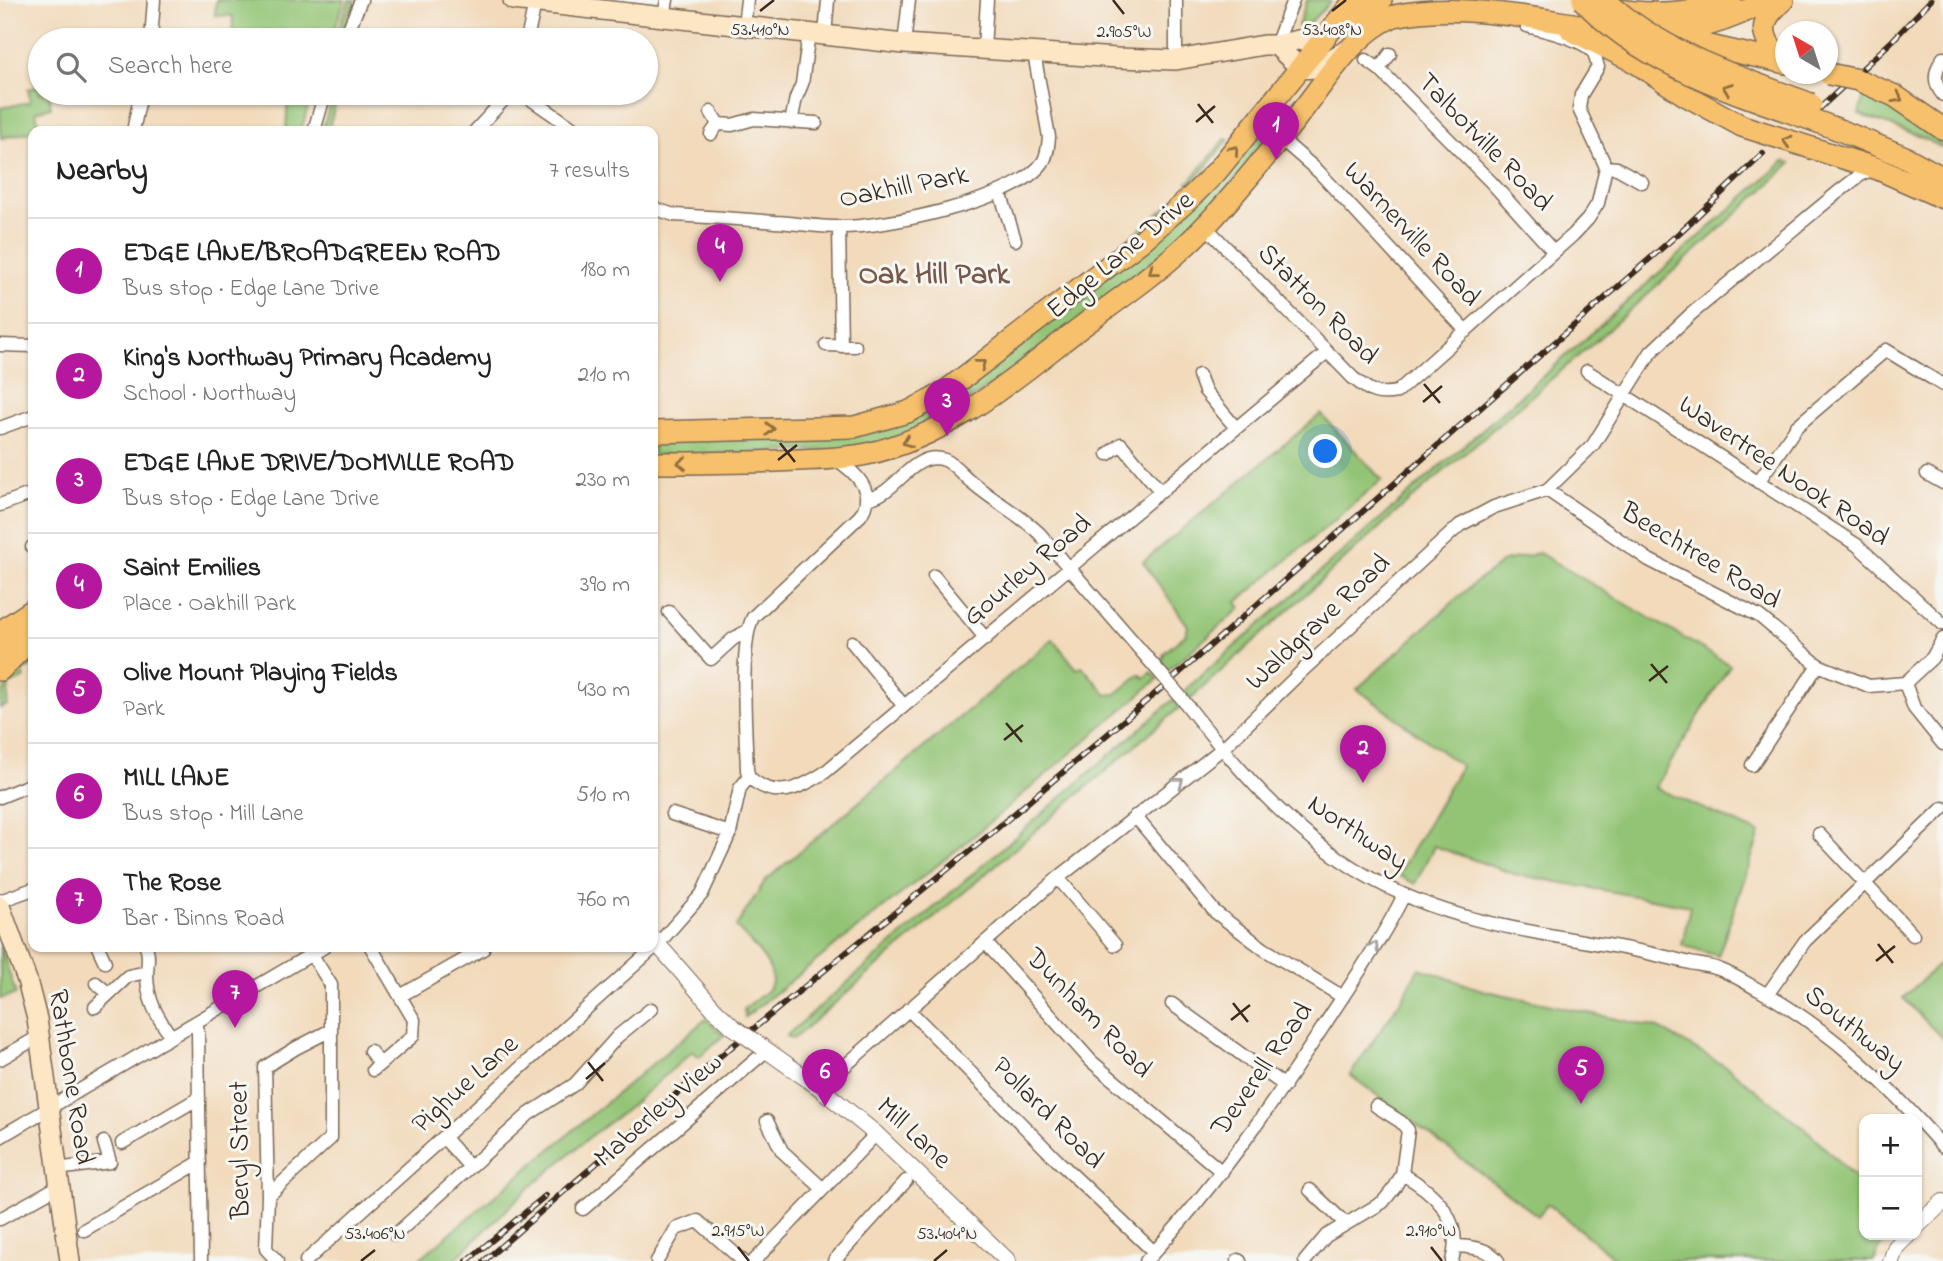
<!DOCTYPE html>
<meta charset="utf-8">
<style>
:root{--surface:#fff;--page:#f2f2f2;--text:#222;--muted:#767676;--line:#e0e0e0;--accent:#b5179e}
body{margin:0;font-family:"Indie Flower",sans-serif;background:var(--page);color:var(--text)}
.controls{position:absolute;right:21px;bottom:21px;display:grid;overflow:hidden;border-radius:14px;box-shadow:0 2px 5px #0004}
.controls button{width:63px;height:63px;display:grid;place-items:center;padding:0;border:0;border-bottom:2px solid var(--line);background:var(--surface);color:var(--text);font:35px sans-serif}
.compass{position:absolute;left:1775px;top:21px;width:63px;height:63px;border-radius:50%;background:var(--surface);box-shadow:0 2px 5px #0004;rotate:321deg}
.you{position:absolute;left:1326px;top:452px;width:24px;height:24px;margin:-18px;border:5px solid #fff;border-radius:50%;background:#1a73e8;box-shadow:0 0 0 10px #1a73e833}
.badge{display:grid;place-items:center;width:46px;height:46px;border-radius:50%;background:var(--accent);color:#fff;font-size:23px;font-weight:700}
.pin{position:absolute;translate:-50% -58px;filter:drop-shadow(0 2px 4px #0008)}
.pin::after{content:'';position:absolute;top:37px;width:24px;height:21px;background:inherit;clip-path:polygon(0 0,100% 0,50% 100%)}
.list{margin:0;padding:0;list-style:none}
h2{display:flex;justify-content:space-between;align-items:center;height:91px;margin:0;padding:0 28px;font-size:30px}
h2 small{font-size:23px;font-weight:400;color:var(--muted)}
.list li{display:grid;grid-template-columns:46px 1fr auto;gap:21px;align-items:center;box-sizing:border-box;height:105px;padding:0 28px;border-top:2px solid var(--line)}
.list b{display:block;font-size:26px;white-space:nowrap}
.list p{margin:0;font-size:23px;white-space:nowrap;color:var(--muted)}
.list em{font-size:23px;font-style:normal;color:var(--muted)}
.icon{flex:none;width:38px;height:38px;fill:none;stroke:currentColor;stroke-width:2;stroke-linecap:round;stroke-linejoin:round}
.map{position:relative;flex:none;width:1943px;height:1261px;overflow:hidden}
.search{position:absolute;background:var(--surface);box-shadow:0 2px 5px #0004;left:28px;top:28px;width:630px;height:77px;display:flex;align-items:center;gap:18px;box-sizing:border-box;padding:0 24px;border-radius:38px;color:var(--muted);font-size:26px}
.panel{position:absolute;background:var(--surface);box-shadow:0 2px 5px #0004;left:28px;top:126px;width:630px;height:826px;border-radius:14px}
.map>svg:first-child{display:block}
.green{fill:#93c475;stroke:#67774a;stroke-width:2}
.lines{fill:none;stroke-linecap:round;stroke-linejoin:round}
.minor-casing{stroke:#7b6855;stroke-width:15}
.tertiary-casing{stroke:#7b6855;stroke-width:18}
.secondary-casing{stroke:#7b6855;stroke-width:22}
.trunk-casing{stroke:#7b6855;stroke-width:24}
.minor{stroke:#fff;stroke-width:12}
.tertiary{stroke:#fff;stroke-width:16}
.secondary{stroke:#fce6c4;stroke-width:19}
.trunk{stroke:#f7c06c;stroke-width:21}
.rail-casing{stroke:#3b2a1e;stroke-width:6}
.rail{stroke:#f6f6f2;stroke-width:3.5;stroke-dasharray:10;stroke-linecap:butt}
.minor-bridge-casing{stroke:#7b6855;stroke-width:15;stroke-linecap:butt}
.tertiary-bridge-casing{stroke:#7b6855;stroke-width:18;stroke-linecap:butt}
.trunk-bridge-casing{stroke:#7b6855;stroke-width:24;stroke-linecap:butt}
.minor-bridge{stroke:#fff;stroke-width:12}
.tertiary-bridge{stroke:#fff;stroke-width:16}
.trunk-bridge{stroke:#f7c06c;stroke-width:21}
.oneway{stroke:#906e41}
.oneway2{stroke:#a79f9a}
.ticks{fill:none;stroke:#3b2a1e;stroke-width:2.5}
.labels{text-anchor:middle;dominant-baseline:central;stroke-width:6;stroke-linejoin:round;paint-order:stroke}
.street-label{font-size:28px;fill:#3b2a1e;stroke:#f6f6f2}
.neighbourhood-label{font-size:30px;font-weight:bold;fill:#78584a;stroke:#f6f6f2}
.ticks-label{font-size:18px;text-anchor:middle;fill:#3b2a1e;stroke:#f6f6f2;stroke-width:6;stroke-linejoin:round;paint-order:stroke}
</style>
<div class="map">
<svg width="1943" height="1261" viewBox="0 0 1943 1261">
<rect width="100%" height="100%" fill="#f6f6f2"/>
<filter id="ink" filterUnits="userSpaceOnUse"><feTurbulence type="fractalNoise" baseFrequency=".0143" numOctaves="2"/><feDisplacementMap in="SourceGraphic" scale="14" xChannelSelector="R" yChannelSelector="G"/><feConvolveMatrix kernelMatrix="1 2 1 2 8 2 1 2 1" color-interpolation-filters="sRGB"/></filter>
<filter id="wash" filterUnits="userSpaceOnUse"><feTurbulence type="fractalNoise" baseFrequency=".00686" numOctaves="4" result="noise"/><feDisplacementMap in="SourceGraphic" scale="28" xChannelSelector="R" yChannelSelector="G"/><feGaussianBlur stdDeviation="1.57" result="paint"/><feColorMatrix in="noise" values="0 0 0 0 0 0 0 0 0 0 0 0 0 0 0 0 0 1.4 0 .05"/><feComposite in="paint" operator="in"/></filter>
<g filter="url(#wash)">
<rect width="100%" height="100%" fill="#f2dabb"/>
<path class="green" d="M216,0H345L330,40H232L233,16L215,15Z
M349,0H355L338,40H334Z
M1307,0H1327L1331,2L1303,29L1298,26Z
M40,86V93H49L51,107L36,111L39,130L1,138L0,108L30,102L28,89Z
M1870,89L1943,138V148L1914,134L1859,114L1865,92Z
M288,93H312L301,131H286Z
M332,97L337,98L328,131H322Z
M1270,121L1277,126L1236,178L1173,246L1029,358L947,416L879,444L835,450L653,455V436L918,414Z
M1226,138L1229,140L1191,185L1188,183Z
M1784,161L1791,163L1764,189L1591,345L1409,501L1190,699L1184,691L1583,341Z
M1321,414L1382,480L1237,602L1241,608L1167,671L1161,664L1164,653L1186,634L1188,626L1143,562Z
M1539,553L1730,665L1655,788L1760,833L1718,956L1682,945L1690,906L1514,874L1434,846L1415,884L1398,875L1461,766L1357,689L1472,585L1504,561Z
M1053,639L1077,669L1082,666L1107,695L1116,694L1140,674L1144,678L1152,672L1158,679L968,841L745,1017L744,1009C752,1002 764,995 770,987C781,970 747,939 736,927L765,881Z
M33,657V666L22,671L25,678L9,685L7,705L0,708C0,686 17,671 33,657Z
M1174,699L1180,707L793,1039L786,1036Z
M0,945L16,994L0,999Z
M1943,960V1039L1903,998Z
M1419,968L1482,990L1658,1028L1730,1069L1810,1133L1864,1187V1235H1892L1880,1247L1874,1261H1618L1548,1204L1538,1216L1350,1075L1403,997Z
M706,1019L724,1035L699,1057L693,1051L626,1110L592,1135L527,1190L453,1261H417Z"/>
</g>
<g filter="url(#ink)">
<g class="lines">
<defs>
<path id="minor" d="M1176,0V60
M664,16L667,0
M744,26L747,0
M825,35L828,0
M151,40L154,0
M344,40L361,0
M527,40L535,3
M904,44L909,0
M1276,45L1293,0
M984,49L987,0
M1943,58C1934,71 1933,83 1943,95
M1366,60L1379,69L1492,183L1553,251
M1379,69L1390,54
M522,93L577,131
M791,122L796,98L802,84L809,33
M718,124L732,125L754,119L816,123
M133,131L141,93
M314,131L325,93
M475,131L510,93
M711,134L718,124L711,112
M1280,138L1319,172L1466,331
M1606,167L1617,168L1642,182
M1000,192L1015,240
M653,208L674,215C707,217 741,219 775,222C796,223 817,227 838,227C883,228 1017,201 1043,162C1048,154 1048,146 1049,137L1034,53
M1205,226L1353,378C1370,391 1375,396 1397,392L1573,235L1588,219L1598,203L1606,167L1579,109L1581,95L1598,67C1596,62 1596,54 1592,51C1581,38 1543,30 1527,26
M839,227L841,346
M0,345L33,346
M826,345L855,346
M1587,371L1857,545L1943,624
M1199,375L1205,391L1236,428
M0,428L33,416
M1108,454L1121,444L1161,492
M1927,474L1943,483
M1758,482L1797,426L1886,350L1943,385
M1547,490L1649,560L1759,616L1818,665L1869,686L1905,683
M866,499C889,496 900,474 919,463C927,458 936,457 945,460C956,465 964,477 974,484C995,502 1019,514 1039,533L1162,675
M0,505L33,493
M32,547L33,546
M934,576L986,639
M669,612L711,659L733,639L747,631
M1943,639L1932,658L1905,683L1914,708L1943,744
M852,642L903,705
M1179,695C1232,763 1289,831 1365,875C1440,919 1523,931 1607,945C1636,950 1663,956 1690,963C1700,965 1712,966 1721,970C1734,975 1746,983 1759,990C1831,1030 1889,1085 1943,1147
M1752,765L1818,665
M749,777C775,801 799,789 824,773L1326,353
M749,777L747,770C746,736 739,643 753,617L860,516C878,491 854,471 834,458
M0,797L32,784
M672,814L730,833
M1135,816L1215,912L1264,949L1343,997
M1819,834L1913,935
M1058,878L1115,945
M0,901L33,889
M985,942L1091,1061L1222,1172
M98,947L105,962
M146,947C150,955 147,965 147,974C147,999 156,1015 170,1035
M371,947L414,1020L413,1036L373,1070
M96,983L108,993
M1767,995L1805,941L1943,808
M400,996L483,949
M1172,1004L1285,1086
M95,1007L128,976L147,972
M908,1009L1058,1161L1154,1252
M196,1023L198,1032L201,1261
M370,1051L380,1064
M0,1059L40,1036
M820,1088L1058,878L1223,748L1302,671L1460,525L1494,507L1547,490L1593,445L1651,352L1690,315L1837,193L1863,173L1874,170
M767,1121L782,1151L823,1189
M0,1137L324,947
M444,1138L469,1166
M122,1143L199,1098
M57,1169L110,1162L104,1142
M1402,1174C1435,1192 1464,1220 1452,1261
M1310,1190L1346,1224
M268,1196L331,1138V985L312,955
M583,1209L767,1050
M0,1219L59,1186
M84,1230L200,1162
M395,1235L529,1114L575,1084L618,1036L651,1009
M1456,1246C1471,1247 1489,1248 1498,1261
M1238,1260L1240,1261
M277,1261L266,1249L268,1196L265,1067L296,1048L331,1030
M306,1261L658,944L702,894L730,833L740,788L749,777
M657,1261L676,1229L698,1221L743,1261
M754,1261L876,1134
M834,1261L906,1181
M1146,1261C1213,1189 1270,1109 1323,1027C1351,984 1381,941 1404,895
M1305,1261L1326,1236L1383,1202L1395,1187L1402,1174L1408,1130L1401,1122L1376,1106"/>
<path id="tertiary" d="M653,939L714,1009L733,1027
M762,1047L820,1088L876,1134L1008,1261
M1917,1226L1943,1202
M1891,1261L1896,1247L1908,1235"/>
<path id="secondary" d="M513,0L904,44L1117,58L1176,60L1264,45H1276L1298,40H1323
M1276,45C1310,80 1309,71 1345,51
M0,906L27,980L37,1019L70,1261"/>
<path id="trunk" d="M1783,0C1778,5 1771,11 1768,17C1758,33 1772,53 1786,62
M1609,8C1647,16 1693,15 1730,0
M1343,23L1381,0
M1571,30L1635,62L1685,95L1742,126L1878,169L1943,198
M1671,35L1705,45L1786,63
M1858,80L1895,96L1943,129
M1837,129L1905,157L1943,178
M653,432L854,427L908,412L942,394L1140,242L1188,200L1217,171L1355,0
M653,463C701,463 748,463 796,460C819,459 844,459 867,454C948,436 1009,383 1072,334C1110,305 1151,278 1185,246C1209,224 1230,199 1251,174C1269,152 1287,131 1304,108C1330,75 1354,33 1394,16C1468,0 1548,23 1623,31C1674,37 1723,25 1767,0
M0,632L33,610
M0,649L31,636
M0,670L33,637"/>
</defs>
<use href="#minor" class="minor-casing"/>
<use href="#tertiary" class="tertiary-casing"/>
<use href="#secondary" class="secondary-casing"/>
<use href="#trunk" class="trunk-casing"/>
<use href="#minor" class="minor"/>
<use href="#tertiary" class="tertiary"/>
<use href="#secondary" class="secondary"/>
<use href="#trunk" class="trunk"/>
<defs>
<path id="rail" d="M1805,122L1891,42L1931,0
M467,1261L545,1196
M484,1261L713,1062L988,836L1177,675L1679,233L1763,154"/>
</defs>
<use href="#rail" class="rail-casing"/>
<use href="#rail" class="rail"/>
<defs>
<path id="minor-bridge" d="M1162,675L1179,695"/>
<path id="tertiary-bridge" d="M733,1027L762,1047"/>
<path id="trunk-bridge" d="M1583,0C1649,71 1750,96 1837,129
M1605,0C1661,53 1740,78 1811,104
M1829,74L1858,80"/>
</defs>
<use href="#minor-bridge" class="minor-bridge-casing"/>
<use href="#tertiary-bridge" class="tertiary-bridge-casing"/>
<use href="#trunk-bridge" class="trunk-bridge-casing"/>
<use href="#minor-bridge" class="minor-bridge"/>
<use href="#tertiary-bridge" class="tertiary-bridge"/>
<use href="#trunk-bridge" class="trunk-bridge"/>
</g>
<defs><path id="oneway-chevron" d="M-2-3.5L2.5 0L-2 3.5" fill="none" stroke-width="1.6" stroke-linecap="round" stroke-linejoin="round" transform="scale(1.75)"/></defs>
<g class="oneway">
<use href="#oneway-chevron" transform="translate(1727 88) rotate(-159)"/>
<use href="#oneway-chevron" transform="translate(1898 98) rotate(29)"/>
<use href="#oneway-chevron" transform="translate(1787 141) rotate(-164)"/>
<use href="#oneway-chevron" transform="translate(1234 150) rotate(-50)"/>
<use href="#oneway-chevron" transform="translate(1153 271) rotate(142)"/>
<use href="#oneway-chevron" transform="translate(981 364) rotate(-38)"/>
<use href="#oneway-chevron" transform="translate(770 429) rotate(-1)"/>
<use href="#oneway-chevron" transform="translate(907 442) rotate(160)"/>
<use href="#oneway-chevron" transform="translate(682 463) rotate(180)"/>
</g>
<g class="oneway2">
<use href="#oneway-chevron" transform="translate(1179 782) rotate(-38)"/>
<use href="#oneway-chevron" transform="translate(1374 946) rotate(-59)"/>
</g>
</g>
<path class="ticks" d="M1113,0L1124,14M760,11L774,0M1332,11L1346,0M1198,104L1213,123M1196,122L1215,106M1424,384L1440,403M1423,402L1442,386M780,443L795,462M778,460L797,445M1651,664L1667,683M1649,681L1668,666M1006,723L1022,742M1004,740L1023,725M1878,944L1893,963M1876,961L1895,946M1233,1003L1248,1022M1231,1020L1250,1005M588,1062L603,1081M586,1079L605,1063M738,1247L749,1261M1431,1247L1442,1261M361,1261L375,1250M934,1261L947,1250"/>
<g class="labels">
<g class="street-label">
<text transform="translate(1484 143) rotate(46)">Talbotville Road</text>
<text transform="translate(904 188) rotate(-11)">Oakhill Park</text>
<text transform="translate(1411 235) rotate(47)">Warnerville Road</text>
<text transform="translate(1121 256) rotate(-40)">Edge Lane Drive</text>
<text transform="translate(1317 305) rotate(45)">Statton Road</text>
<text transform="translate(1783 472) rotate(34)">Wavertree Nook Road</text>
<text transform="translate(1700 557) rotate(31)">Beechtree Road</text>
<text transform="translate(1028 571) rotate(-40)">Gourley Road</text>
<text transform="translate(1319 623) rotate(-43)">Waldgrave Road</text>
<text transform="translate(1357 834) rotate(34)">Northway</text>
<text transform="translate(1088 1014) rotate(46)">Dunham Road</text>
<text transform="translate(1854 1030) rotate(39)">Southway</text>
<text transform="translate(1263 1070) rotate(-55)">Deverell Road</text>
<text transform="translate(70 1077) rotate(81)">Rathbone Road</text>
<text transform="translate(466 1085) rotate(-42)">Pighue Lane</text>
<text transform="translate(659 1111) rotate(-41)">Maberley View</text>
<text transform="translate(1047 1114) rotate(45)">Pollard Road</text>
<text transform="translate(913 1134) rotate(43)">Mill Lane</text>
<text transform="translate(241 1150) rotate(-91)">Beryl Street</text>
</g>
<g class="neighbourhood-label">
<text x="934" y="276">Oak Hill Park</text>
</g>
</g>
<g class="ticks-label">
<text x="760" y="35">53.410°N</text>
<text x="1332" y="35">53.408°N</text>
<text x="1124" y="37">2.905°W</text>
<text x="738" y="1236">2.915°W</text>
<text x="1431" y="1236">2.910°W</text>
<text x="375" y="1239">53.406°N</text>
<text x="947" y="1239">53.404°N</text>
</g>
</svg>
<div class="controls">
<button>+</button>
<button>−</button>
</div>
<svg class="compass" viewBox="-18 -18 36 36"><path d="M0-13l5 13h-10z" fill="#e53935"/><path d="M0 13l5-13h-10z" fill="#767676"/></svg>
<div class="you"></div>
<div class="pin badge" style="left:1276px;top:160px">1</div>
<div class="pin badge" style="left:1363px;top:783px">2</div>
<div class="pin badge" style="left:947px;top:436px">3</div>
<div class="pin badge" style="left:720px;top:282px">4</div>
<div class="pin badge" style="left:1581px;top:1104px">5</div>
<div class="pin badge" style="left:825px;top:1107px">6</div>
<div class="pin badge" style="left:235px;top:1028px">7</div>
<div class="search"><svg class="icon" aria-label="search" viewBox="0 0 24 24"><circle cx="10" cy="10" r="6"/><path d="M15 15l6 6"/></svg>Search here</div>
<section class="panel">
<h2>Nearby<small>7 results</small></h2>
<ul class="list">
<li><span class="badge">1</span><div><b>EDGE LANE/BROADGREEN ROAD</b><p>Bus stop · Edge Lane Drive</p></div><em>180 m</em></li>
<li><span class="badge">2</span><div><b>King's Northway Primary Academy</b><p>School · Northway</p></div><em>210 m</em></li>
<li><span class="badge">3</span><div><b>EDGE LANE DRIVE/DOMVILLE ROAD</b><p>Bus stop · Edge Lane Drive</p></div><em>230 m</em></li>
<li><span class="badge">4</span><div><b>Saint Emilies</b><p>Place · Oakhill Park</p></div><em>390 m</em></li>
<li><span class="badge">5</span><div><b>Olive Mount Playing Fields</b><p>Park</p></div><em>430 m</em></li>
<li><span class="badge">6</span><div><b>MILL LANE</b><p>Bus stop · Mill Lane</p></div><em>510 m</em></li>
<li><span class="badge">7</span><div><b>The Rose</b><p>Bar · Binns Road</p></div><em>760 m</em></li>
</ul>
</section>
</div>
